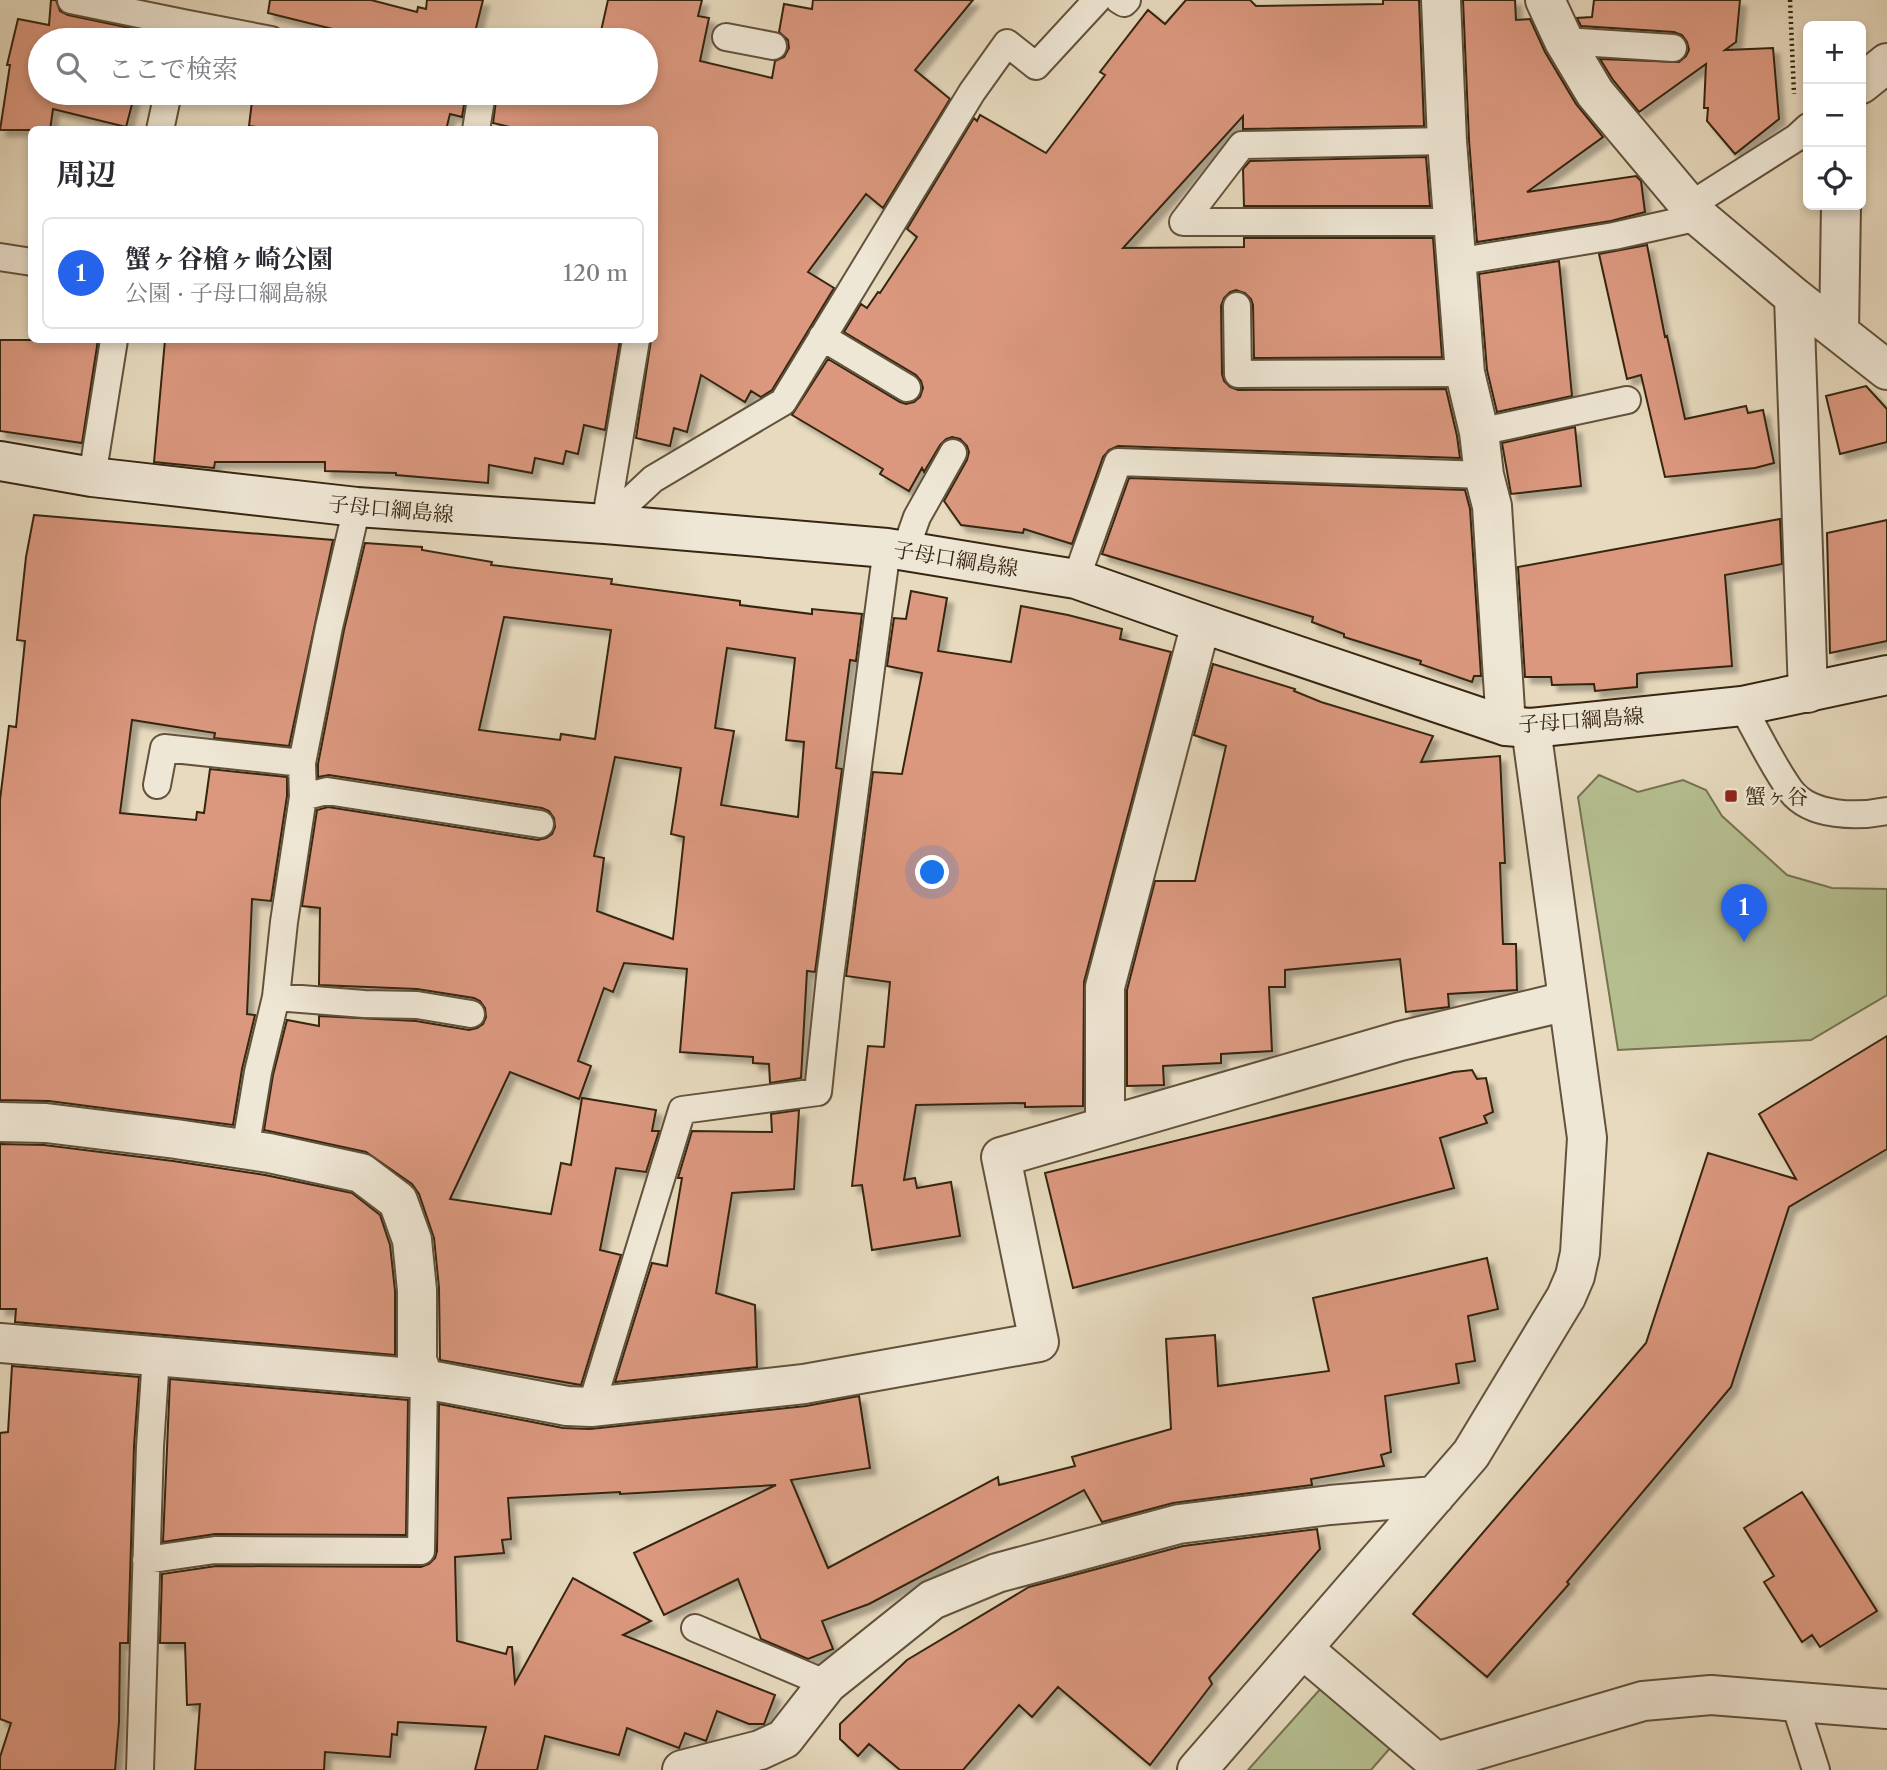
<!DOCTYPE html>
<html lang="ja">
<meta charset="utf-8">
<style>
:root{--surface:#fff;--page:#f2f2f3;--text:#2b2b33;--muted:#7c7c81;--line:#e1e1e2;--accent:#2563eb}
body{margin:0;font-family:"Libre Caslon Text","Noto Serif JP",serif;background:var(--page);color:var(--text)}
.controls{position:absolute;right:21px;top:21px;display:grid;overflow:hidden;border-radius:10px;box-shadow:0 4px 10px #0003}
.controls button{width:63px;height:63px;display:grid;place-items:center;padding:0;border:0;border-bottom:2px solid var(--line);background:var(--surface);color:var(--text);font:35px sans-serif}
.you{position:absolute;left:933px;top:873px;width:24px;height:24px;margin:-18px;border:5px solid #fff;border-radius:50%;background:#1a73e8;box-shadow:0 0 0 10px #1a73e833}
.badge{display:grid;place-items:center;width:46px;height:46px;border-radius:50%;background:var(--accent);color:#fff;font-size:23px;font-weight:700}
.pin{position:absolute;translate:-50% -58px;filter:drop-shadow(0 2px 4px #0008)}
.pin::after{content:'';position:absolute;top:37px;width:24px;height:21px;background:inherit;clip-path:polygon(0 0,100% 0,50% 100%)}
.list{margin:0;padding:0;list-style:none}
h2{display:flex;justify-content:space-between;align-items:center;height:91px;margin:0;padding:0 28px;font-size:30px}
h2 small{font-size:23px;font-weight:400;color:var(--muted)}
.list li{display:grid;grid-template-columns:46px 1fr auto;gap:21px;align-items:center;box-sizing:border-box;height:112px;margin:0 14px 14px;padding:0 14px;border:2px solid var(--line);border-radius:10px}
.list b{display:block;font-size:26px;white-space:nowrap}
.list p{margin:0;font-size:23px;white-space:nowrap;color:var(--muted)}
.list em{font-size:23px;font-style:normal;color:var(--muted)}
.icon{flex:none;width:38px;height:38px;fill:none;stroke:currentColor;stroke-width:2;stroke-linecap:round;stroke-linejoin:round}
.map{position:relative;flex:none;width:1887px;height:1770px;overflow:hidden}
.search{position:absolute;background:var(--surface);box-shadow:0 4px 10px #0003;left:28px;top:28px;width:630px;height:77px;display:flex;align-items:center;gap:18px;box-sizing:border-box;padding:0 24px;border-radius:38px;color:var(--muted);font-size:26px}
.panel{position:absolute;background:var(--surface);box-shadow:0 4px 10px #0003;left:28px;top:126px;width:630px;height:217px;border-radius:10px}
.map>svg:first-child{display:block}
.green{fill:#b6c091;stroke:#767251;stroke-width:2}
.building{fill:#db987f;stroke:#362511;stroke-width:2;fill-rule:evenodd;filter:url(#shadow)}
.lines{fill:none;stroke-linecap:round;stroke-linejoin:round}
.lane-casing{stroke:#62523c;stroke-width:30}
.street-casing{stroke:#62523c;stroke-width:42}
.secondary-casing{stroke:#362511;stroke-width:42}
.path{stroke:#362511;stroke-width:4.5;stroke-dasharray:2 3.5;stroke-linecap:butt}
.lane{stroke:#efe7d5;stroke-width:26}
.street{stroke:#efe7d5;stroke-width:38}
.secondary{stroke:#efe7d5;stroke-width:38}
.poi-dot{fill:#8f2418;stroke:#efe7d5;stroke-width:2.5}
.labels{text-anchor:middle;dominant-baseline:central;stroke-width:5;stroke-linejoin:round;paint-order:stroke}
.street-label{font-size:21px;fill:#362511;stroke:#efe7d5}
.poi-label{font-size:21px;fill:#362511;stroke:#efe7d5;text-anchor:start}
</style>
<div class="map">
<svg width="1887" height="1770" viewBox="0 0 1887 1770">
<defs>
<filter id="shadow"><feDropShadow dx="6" dy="6" stdDeviation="2" flood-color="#0004"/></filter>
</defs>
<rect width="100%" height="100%" fill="#e7dabe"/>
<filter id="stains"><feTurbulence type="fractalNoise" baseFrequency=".00286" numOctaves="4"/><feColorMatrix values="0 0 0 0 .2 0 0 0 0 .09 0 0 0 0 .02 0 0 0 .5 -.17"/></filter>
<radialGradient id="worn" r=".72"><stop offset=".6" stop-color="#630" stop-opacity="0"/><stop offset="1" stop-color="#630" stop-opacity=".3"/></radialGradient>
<path class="green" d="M1599,775L1638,792L1683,780L1706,790L1722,816L1787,875L1832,888L1887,889V995L1811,1040L1618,1050L1578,797Z
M1323,1686L1391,1747L1371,1770H1248Z"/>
<path class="building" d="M51,0H56L60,11L68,15L149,32L147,40H40V93H135L126,127L53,109L50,130H0L10,65H7L18,19L49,25Z
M270,0H371L417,12L418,7L426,9L427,0H483L473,40H377L268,13Z
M608,0H702L698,16L709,18L700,61L772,78L775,61L784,57L789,48L788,40L779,32L784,4L812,9L813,0H973L915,70L950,99L883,208L866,194L808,272L834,288L772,390L761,397L751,391L745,402L701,375L687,432L674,428L670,446L636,438L651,340H654V130H522L493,123L497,93H646V40H599Z
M1186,0H1250L1256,6L1383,4V0H1419L1424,126L1243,129V116L1123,248L1244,247V238H1433L1442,357L1254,358L1253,305L1251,299L1245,293L1236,290L1230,292L1224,298L1221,306L1222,374L1224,381L1230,387L1238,390L1446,389L1457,436L1460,458L1118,446L1109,450L1103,457L1072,544L1024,529L1023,533L961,525L944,501L967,460L969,452L967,446L960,439L952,437L946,439L940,445L924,472L922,468L909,491L880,474L883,469L792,415L828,359L900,402L906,404L914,402L920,397L923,388L921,381L916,375L844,332L861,304L867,308L878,292L880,293L917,237L907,229L974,118L977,121L980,115L1046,153L1105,75L1100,72L1148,10L1165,24Z
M1463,0H1515L1516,20L1530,19L1545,52L1576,104L1603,137L1527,192L1636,176L1641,181L1645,212L1611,221L1477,242L1469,140Z
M1594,0H1740L1736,42L1725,50L1773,48L1779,119L1735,154L1707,121L1708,108H1704L1706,64L1639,112L1613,80L1600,59L1679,62L1686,56L1689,50L1687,42L1682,35L1674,32L1581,26L1577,18L1592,17Z
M253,93H466L462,117L450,114L446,130H278L249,126Z
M1426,157L1430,206H1244L1243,169L1250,161Z
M1647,245L1665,337L1667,336L1685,419L1746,406L1748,413L1763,410L1774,463L1755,468L1665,477L1641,375L1627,379L1599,254Z
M1559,261L1572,396L1497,412L1487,370L1479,274Z
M0,340H98L82,443L0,431Z
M165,340H620L605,430L584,425L578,454L566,451L563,464L535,458L532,473L489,465L488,483L396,475V473L325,471V462H215L214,468L154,462Z
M1866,386L1887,409V442L1840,454L1826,396Z
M1575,427L1581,486L1511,494L1502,443Z
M1129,478L1465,490L1470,509L1481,676H1474L1472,682L1420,664L1421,661L1344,637V634L1312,622L1313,617L1102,554Z
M34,515L333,540L289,746L214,738L215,733L132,720L120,813L196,820L197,812L204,813L210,769L287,777V796L271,901L252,899L247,1014L255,1015L242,1069L233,1125L49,1101L0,1100V800L9,726L16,727L25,641L17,640L26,557Z
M1780,519L1782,564L1725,575L1732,666L1641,673L1637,674V687L1595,691L1594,684L1552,685L1551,677H1525L1518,567Z
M1887,520V641L1830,653L1827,533Z
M365,543L422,547V550L492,562L491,565L612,579L611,584L740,601V605L812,614V609L862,614L856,661L850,660L836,768L842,769L815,972L807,971L801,1078L770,1083L769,1064L753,1063V1057L680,1052L687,969L624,963L613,992L604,988L578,1061L591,1066L579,1099L510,1072L450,1199L551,1214L561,1163L571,1165L582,1098L656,1110L652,1131H659L646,1172L616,1168L600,1250L621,1255L581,1385L440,1360L439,1288L434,1238L419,1194L412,1184L366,1152L264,1130L273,1075L287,1020L319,1026V1016L416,1021L469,1030L477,1028L483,1024L486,1017L485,1008L480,1001L474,998L417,989L319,985L320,908L302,906L317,810L328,807L538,840L546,838L552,834L555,827L554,818L549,811L542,808L329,775L318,777V764L344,630ZM504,617L611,630L595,739L561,734L560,740L479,730ZM727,648L795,658L786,740L804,742L798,817L721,805L734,731L715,728ZM615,757L681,768L671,834L684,837L673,939L597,911L604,858L594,856Z
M911,591L947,598L938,651L1011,662L1021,606L1068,615L1122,629L1120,639L1171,652L1084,982L1083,1106L1025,1107V1103L916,1105L904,1180L915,1178L917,1188L951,1182L960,1236L872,1250L862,1185L852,1186L868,1046L884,1047L890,982L846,976L873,772L902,774L922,673L887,666L894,618L906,619Z
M1213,664L1295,689L1294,691L1321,702L1433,736L1421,762L1500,756L1505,863H1500L1503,944H1516L1517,990L1448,994L1449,1007L1406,1012L1400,959L1285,970V987H1269L1272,1051L1221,1054V1063L1163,1066L1164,1085L1127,1086V990L1155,881H1195L1226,746L1194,735Z
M1887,1036V1149L1789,1207L1731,1387L1567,1582L1569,1584L1487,1677L1413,1614L1646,1343L1708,1153L1796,1179L1759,1114Z
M1472,1070L1477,1079L1486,1078L1493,1112L1484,1116L1487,1123L1440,1138L1454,1188L1073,1288L1045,1173L1454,1072Z
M799,1110L794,1189L732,1193L716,1293L755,1305L757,1367L615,1382L652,1263L667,1266L682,1178H678L692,1131L772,1132L771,1114Z
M0,1144L44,1145L173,1161L265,1175L352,1193L380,1215L390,1245L395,1291V1355L15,1322L16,1309H0Z
M1487,1258L1498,1309L1468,1316L1475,1361L1456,1364L1459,1383L1385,1396L1391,1452L1381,1455L1384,1466L1311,1479L1312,1485L1173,1503L1102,1522L1084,1490L869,1604L822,1621L833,1649L808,1659L761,1639L738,1579L664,1615L634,1553L776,1485L620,1494V1492L508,1498L511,1539L502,1540L504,1553L455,1557L457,1641L506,1654L508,1647H512L515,1683L573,1578L651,1621L623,1635L775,1695L764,1724H749L717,1711L706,1741L685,1733L679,1748L627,1728L619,1755L545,1736L537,1770H475L486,1727L398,1722L397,1735L392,1734L390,1757L325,1752L324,1770H195L200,1704L187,1705L185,1643H160L162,1574L216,1566L421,1567L429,1564L435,1558L437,1551L439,1404L563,1428L590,1429L806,1406L859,1396L870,1468L791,1480L828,1568L998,1477L999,1485L1075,1466L1072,1457L1171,1429L1166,1339L1215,1335L1218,1386L1329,1371L1313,1298Z
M12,1366L139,1377L134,1446L128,1643H120L119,1722L115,1770H0V1757L11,1723L0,1719V1433L8,1432Z
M170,1379L408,1400L406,1535L215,1534L163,1542Z
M1802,1492L1877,1611L1820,1647L1812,1635L1802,1642L1764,1582L1774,1576L1744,1528Z
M1317,1529L1320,1549L1209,1678L1212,1684L1150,1765L1058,1687L1032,1717L1019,1705L963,1770H900L869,1744L858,1756L840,1739V1724L907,1660L1029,1587L1183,1546Z"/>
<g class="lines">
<defs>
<path id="lane" d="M71,0L183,23
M1119,0L1124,3L1127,0
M726,37L773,46
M180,39L183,23L271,40
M1564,41L1673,48
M160,130L168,93
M476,130L482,93
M1447,141L1242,145L1183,222H1453
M1689,206L1796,138L1808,127
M0,257L32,262
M1455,262L1614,236L1699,217
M1237,306L1238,374L1465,373
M822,337L907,388
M1479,432L1627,400
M92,477L114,340
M605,524L653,479L783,402L972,92L1007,43L1036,66L1097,0
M605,524L636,340
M905,551L917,517L953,453
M1076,579L1118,462L1484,475
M1742,706C1758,734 1772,765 1791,791C1811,817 1858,817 1887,811
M157,785L164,748L302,763
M303,797L327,791L540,824
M276,997L364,1004L417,1005L471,1014
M245,1150L258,1072L276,997L284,922L303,797L302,763L329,627L357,507
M591,1407L682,1110L818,1092L830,977L887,548
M146,1560L215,1550L421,1551L424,1379
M695,1628L827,1684
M1794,1701L1816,1770
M140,1770L150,1447L156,1357"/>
<path id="street" d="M1441,0L1447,141L1465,373L1479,432L1484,475L1492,506L1506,726
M1545,0L1564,41L1595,93L1699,217L1794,297L1887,370
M1861,84L1887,63
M1794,297L1808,693
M1839,331L1841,205
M0,1122L46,1123L176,1139L269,1153L361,1173L398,1201L412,1240L417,1290V1360L424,1379
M1105,1125V987L1201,623
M0,1343L424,1379L567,1406L591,1407L804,1384L1039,1342L1001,1157L1400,1041L1567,1001
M1303,1649L1436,1762L1643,1701L1711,1695L1887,1709
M682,1770L760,1750L784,1739L827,1684L932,1600L997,1573L1179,1524L1330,1505L1435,1496
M1197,1770L1471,1454L1566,1297L1575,1276L1580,1253L1587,1138L1531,728"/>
<path id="secondary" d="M0,461L92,477L357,507L605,524L887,548L1076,579L1201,623L1506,726L1531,728L1742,706L1887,675"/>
</defs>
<use href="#lane" class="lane-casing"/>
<use href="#street" class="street-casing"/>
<use href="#secondary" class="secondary-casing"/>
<path class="path" d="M1790,0L1794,94"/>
<use href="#lane" class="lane"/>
<use href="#street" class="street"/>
<use href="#secondary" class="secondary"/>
</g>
<rect class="poi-dot" x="1724" y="789" width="14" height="14" rx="3.5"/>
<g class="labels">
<g class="street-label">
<text transform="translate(391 509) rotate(5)">子母口綱島線</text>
<text transform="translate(956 559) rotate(9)">子母口綱島線</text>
<text transform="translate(1581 720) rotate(-4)">子母口綱島線</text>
</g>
<g class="poi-label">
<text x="1745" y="796">蟹ヶ谷</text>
</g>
</g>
<rect width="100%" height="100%" filter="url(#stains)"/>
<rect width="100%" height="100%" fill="url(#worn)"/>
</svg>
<div class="controls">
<button>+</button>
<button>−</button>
<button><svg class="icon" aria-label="locate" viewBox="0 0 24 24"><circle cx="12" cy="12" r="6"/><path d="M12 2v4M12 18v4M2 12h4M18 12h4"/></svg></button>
</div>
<div class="you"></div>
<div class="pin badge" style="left:1744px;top:942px">1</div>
<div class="search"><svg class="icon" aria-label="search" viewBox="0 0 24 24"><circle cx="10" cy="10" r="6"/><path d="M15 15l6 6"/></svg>ここで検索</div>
<section class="panel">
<h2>周辺<small></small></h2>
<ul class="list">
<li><span class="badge">1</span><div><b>蟹ヶ谷槍ヶ崎公園</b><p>公園 · 子母口綱島線</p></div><em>120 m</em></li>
</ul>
</section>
</div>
